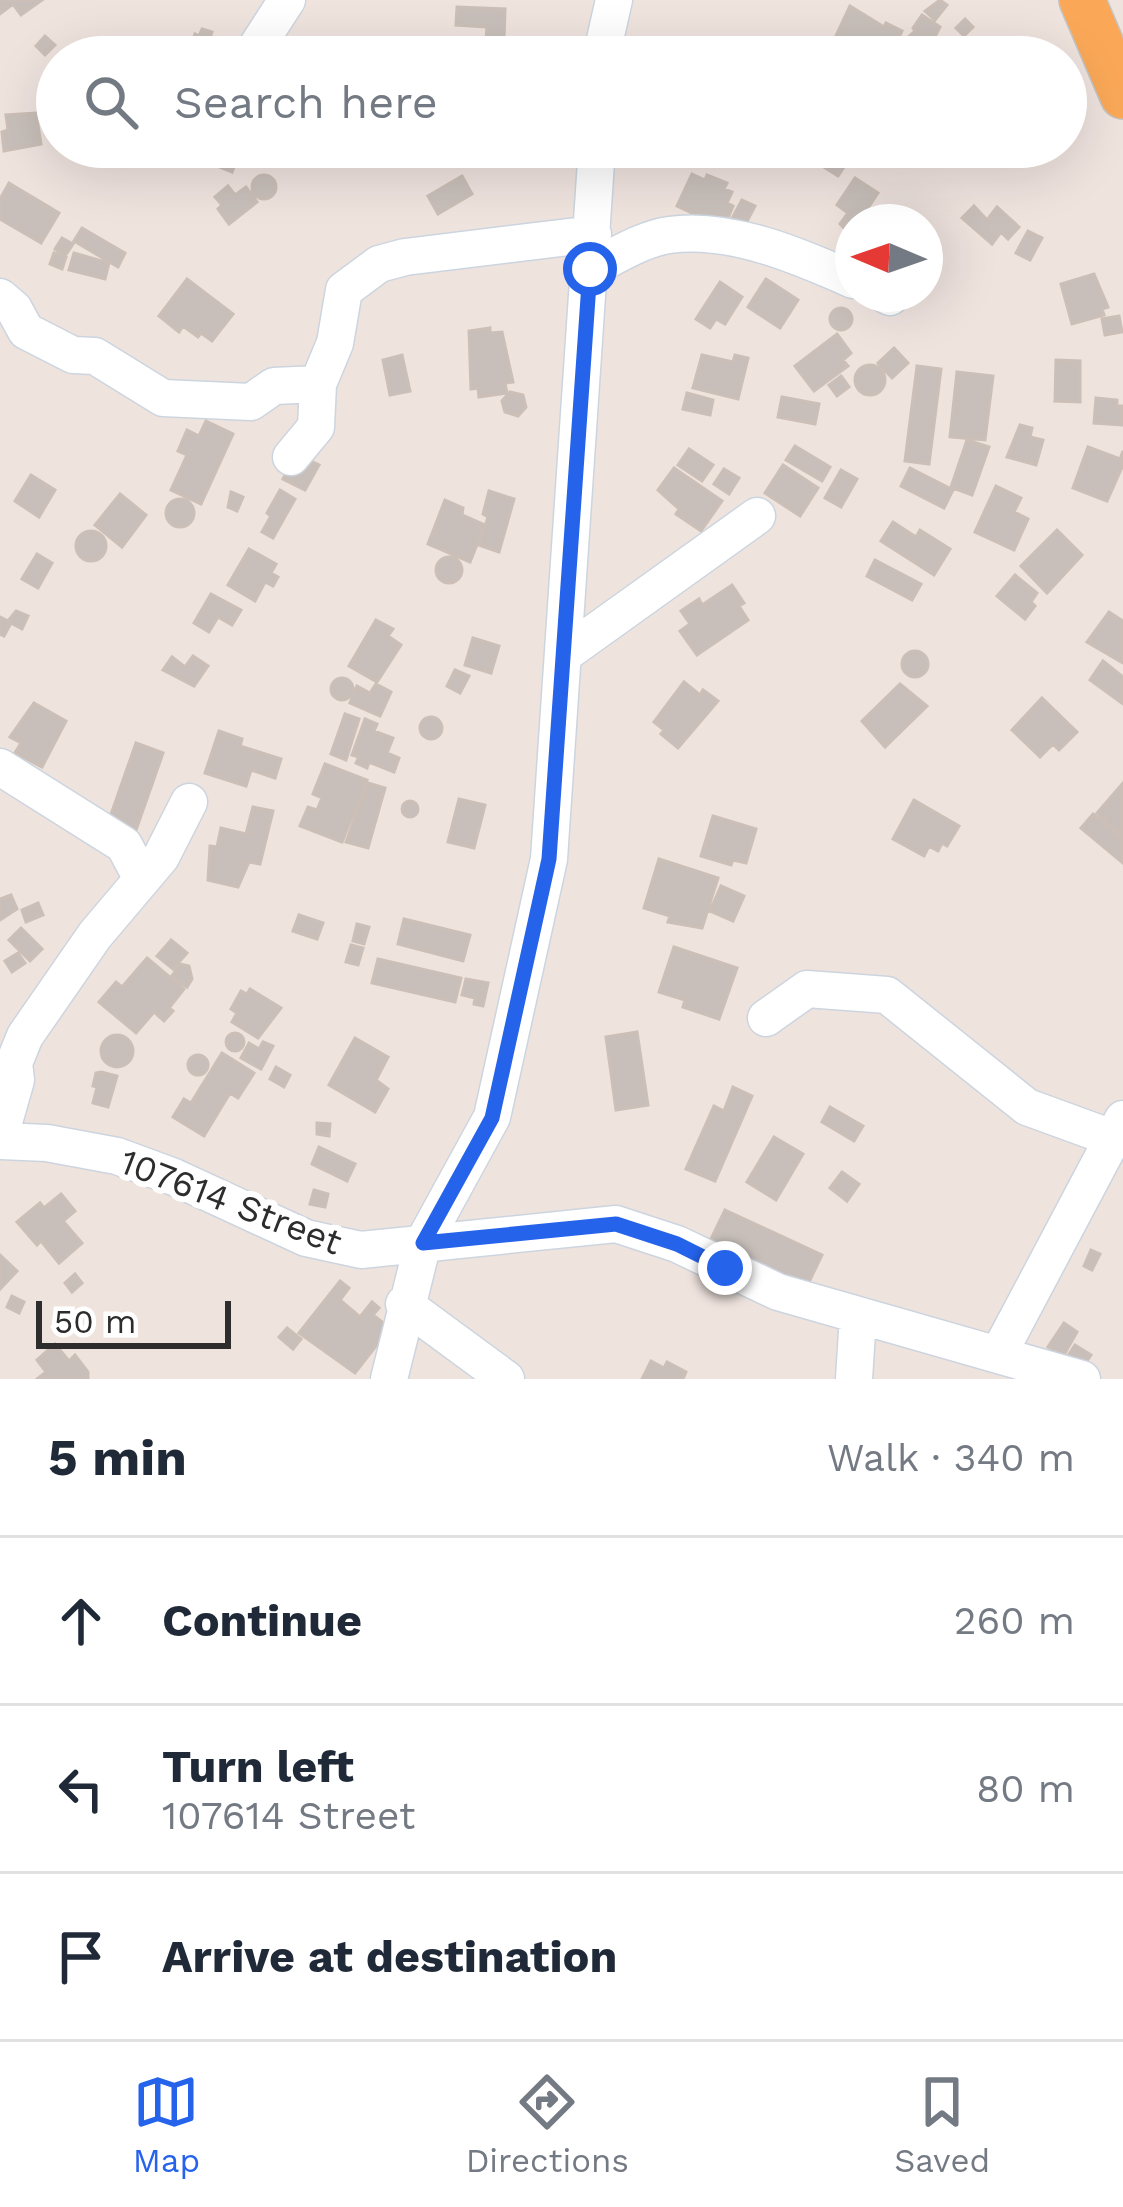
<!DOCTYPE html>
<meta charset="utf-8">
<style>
:root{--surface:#fff;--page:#f2f2f3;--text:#1f2937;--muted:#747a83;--line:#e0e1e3;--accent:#2563eb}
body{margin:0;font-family:"Work Sans",sans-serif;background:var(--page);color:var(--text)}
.compass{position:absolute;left:835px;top:204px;width:108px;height:108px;border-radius:50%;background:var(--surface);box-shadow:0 12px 48px #0002;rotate:272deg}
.scale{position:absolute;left:36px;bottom:30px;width:195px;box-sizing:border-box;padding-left:12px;border:6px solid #2d2d2d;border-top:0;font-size:33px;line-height:42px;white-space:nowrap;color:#2d2d2d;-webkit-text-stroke:9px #fff;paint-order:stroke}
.stop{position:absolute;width:36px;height:36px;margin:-27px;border:9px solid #2563eb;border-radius:50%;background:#fff}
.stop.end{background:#2563eb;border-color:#fff;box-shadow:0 3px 12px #0008}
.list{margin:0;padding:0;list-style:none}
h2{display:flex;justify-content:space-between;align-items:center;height:156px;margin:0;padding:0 48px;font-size:51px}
h2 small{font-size:39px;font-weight:400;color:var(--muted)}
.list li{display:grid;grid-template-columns:78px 1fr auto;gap:36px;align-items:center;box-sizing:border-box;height:168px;padding:0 48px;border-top:3px solid var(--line)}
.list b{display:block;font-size:45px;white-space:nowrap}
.list p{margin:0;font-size:39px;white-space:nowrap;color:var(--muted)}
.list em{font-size:39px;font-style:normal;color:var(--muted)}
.icon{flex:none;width:66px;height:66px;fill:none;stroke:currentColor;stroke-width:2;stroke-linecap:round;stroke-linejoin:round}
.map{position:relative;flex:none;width:1123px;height:1379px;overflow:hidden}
.search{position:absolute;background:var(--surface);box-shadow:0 12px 48px #0002;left:36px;right:36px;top:36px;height:132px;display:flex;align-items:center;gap:30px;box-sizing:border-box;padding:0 42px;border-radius:66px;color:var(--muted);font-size:45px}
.sheet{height:660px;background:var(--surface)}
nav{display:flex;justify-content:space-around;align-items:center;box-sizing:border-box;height:168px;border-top:3px solid var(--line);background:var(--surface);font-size:33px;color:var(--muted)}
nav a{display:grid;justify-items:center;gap:6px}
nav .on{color:var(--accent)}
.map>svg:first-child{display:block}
.building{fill:#c8bfba;stroke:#cbbfb7;stroke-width:3}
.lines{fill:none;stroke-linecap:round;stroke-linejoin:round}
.minor-casing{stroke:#ccd5df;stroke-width:39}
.major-casing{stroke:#c4c4c4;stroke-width:48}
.minor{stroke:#fff;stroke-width:36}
.major{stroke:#faa858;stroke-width:45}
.route{stroke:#2563eb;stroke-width:15}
.labels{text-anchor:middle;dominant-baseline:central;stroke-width:12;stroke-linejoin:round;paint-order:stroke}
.street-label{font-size:36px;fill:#2d2d2d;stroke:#fff}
</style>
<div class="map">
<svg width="1123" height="1379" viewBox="0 0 1123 1379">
<rect width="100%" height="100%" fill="#efe3de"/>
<path class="building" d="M0,0H42L21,15L13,4L1,13Z
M940,0L947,5L935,20L925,11Z
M850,6L884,27L886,23L902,31L892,53L869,57L872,49L852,40L850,44L835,38Z
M457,7L505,9L504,40L486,39L487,27L456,25Z
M922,15L940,27L927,52L915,56L908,51L906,39L915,31L913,28Z
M965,19L973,27L964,36L956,28Z
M202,29L212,32L209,42L222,46L219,55L224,57H178L180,50L189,53L195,34L199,36Z
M45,36L55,45L45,55L36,46Z
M429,43L486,44V57H429Z
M36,113L41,144L4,151L2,132L8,130L6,115Z
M148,147L160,149L157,161L146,158Z
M217,147L212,159L193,151L189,160L179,156L181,147Z
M219,147H242L232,172L212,164Z
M792,147H857L838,176Z
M692,174L705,180L707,175L727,183L724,189L732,192L727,203L733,206L724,228L677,206Z
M252 187a12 12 0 1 1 24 0a12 12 0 1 1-24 0Z
M462,176L472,194L438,214L428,196Z
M855,178L878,193L864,214L866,222H853V238L840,224L848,213L837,205Z
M9,183L59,213L41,243L0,219V199Z
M228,186L235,195L246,187L257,202L229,224L218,209L222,205L215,197Z
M742,200L755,206L742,231L729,224Z
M974,206L987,220L997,207L1019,227L1008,239L1001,232L992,244L962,218Z
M82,228L125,253L118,267L74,241Z
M1028,231L1042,238L1030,260L1016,253Z
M62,238L73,244L65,256L55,249Z
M54,253L66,257L62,269L50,264Z
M74,253L109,263L105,279L69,270Z
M926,265L938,273L925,292V267Z
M1094,274L1108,307L1102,309L1104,315L1072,324L1061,284Z
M187,279L233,314L212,341L201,333L198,337L183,326L179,332L159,316Z
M766,279L798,300L780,328L748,307Z
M720,282L742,297L725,324L716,319L710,328L696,319Z
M830 319a11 11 0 1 1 22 0a11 11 0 1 1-22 0Z
M1119,316L1122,332L1105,335L1102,319Z
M490,328V333L502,332L513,382L505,383L507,393L479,397L478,388L471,389L469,331Z
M837,334L851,353L843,360L848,366L814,391L795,366Z
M894,348L908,363L892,378L878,363Z
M402,355L410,391L390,395L383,360Z
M702,355L733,362L735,355L748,358L738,399L693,388Z
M1056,360L1080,361V402L1055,401Z
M855 380a15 15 0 1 1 30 0a15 15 0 1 1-30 0Z
M917,366L941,369L929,464L905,461Z
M957,372L993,376L985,440L950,437Z
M841,376L849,387L837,396L829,385Z
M510,392L523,395L526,407L518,416L505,412L502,401Z
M687,393L713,400L710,415L683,409Z
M782,397L819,404L815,424L778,417Z
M1096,398L1117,400V406H1123V425L1094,423Z
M206,421L233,434L201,504L171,490L187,455L178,451L187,430L199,436Z
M1020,425L1032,428L1030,437L1043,440L1036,465L1007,457Z
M967,440L989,447L972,495L951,487Z
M795,446L830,467L822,481L786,460Z
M1088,447L1120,459L1123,451V465L1107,501L1073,488Z
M689,449L713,465L702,481L678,465Z
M296,454L319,465L305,490L283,479Z
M783,465L818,488L800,516L765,493Z
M674,468L722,501L701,531L676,514L679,509L658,490Z
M910,468L953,490L944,508L901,486Z
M724,469L739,478L729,494L714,484Z
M841,470L857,479L841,507L825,498Z
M31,475L55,490L39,517L15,501Z
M996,486L1021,498L1014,512L1028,519L1014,550L975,532Z
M280,490L295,499L273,538L262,532L271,516L267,513Z
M489,491L514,499L499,552L479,545L488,517L483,514Z
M231,492L243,497L237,511L228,507Z
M120,494L146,515L122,547L95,525Z
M166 513a14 14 0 1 1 28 0a14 14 0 1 1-28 0Z
M445,500L463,508L462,515L485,525L470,562L428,544Z
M893,522L916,537L920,530L950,549L934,575L881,541Z
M1057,530L1082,555L1047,593L1021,566Z
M76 546a15 15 0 1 1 30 0a15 15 0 1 1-30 0Z
M249,549L276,564L271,573L278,577L273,586L265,582L255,601L228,585Z
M37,554L52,563L38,588L22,579Z
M436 570a13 13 0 1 1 26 0a13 13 0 1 1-26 0Z
M875,560L921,584L912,600L867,576Z
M1015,575L1037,593L1031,602L1035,606L1025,619L997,596Z
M732,585L744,603L739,606L748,620L697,655L680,631L690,624L681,611L699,599L702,605Z
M211,594L241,610L232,625L218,617L209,632L194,623Z
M16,611L28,616L22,629L11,623L4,636L0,634V617L8,621Z
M1109,612L1123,621V663L1087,642Z
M376,620L393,629L388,636L401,645L377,682L349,666Z
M473,638L499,646L491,673L465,665Z
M902 664a13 13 0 1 1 26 0a13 13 0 1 1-26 0Z
M193,656L208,666L194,686L163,670L172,657L185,667Z
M1103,661L1123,677V704L1090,680Z
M455,670L469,676L460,693L447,686Z
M331 689a11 11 0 1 1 22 0a11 11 0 1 1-22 0Z
M684,682L700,695L703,690L718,701L678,748L661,734L664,730L654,722Z
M376,684L391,692L380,716L350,703L357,686L370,693Z
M900,684L927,706L885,747L862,721Z
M1042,698L1077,732L1059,750L1053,744L1040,757L1012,730Z
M34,703L66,721L42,767L15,753L21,743L10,737Z
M345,714L359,719L346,760L331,754Z
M420 728a11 11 0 1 1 22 0a11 11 0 1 1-22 0Z
M365,719L377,724L374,731L393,738L387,753L399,758L394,772L369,762L367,768L356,763L359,757L352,755Z
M219,731L242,739L240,746L281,759L275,778L251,770L246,786L205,773Z
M136,743L163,753L136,830L109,820Z
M325,764L367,780L342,842L300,826L308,807L317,810L322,798L313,794Z
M368,783L385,788L368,848L346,842Z
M1123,783V836L1097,813Z
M459,799L485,805L474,848L448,842Z
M914,800L959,826L947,846L942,843L938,851L929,846L924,856L893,839Z
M402 809a8 8 0 1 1 16 0a8 8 0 1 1-16 0Z
M253,807L273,811L260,864L249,862L238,887L208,880L210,846L217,847L221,828L246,834Z
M1093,814L1123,839V863L1081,828Z
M713,816L756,829L746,863L733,860L731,865L701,856Z
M659,859L718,878L702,928L668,922L670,916L644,908Z
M721,886L744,896L733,921L710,911Z
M11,895L17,909L0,920V899Z
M38,903L43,915L26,922L22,910Z
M299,915L323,923L317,939L293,931Z
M404,919L470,935L463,961L398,944Z
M357,924L369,927L364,944L353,941Z
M21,928L42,949L30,961L9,940Z
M171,940L187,953L173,969L157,956Z
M351,945L363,948L358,965L346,962Z
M674,947L737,968L719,1019L683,1007L685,1000L659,992Z
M18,953L25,963L12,972L5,961Z
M147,958L184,989L169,1008L173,1011L164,1021L154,1012L136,1033L99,1002L116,982L122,987Z
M378,959L461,978L455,1002L372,983Z
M180,964L189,966L192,979L187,987L172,976Z
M466,979L488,983L483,1006L474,1004L475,998L462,995Z
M250,989L281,1008L258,1038L232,1022L237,1013L231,1009L241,991L247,994Z
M637,1032L648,1105L616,1110L606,1037Z
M226 1042a9 9 0 1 1 18 0a9 9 0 1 1-18 0Z
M101 1051a16 16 0 1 1 32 0a16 16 0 1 1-32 0Z
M355,1038L388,1057L376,1080L388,1089L375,1112L329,1085Z
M263,1042L273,1046L261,1069L241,1058L249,1043L259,1049Z
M222,1053L254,1073L238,1098L230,1093L204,1136L173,1117L184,1099L191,1103Z
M188 1065a10 10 0 1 1 20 0a10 10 0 1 1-20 0Z
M276,1067L290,1075L284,1087L270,1079Z
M101,1072L117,1076L108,1107L93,1103L97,1087L93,1086L96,1073Z
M733,1087L752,1096L715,1181L686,1169L714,1106L724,1111Z
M830,1107L863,1126L854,1141L822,1122Z
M317,1123L330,1124L329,1136L317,1134Z
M774,1137L803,1154L776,1200L747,1182Z
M319,1147L355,1164L347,1181L312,1164Z
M842,1172L859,1184L847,1201L830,1188Z
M314,1190L328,1194L325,1207L310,1204Z
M61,1194L75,1211L63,1221L82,1243L59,1263L41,1241L37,1245L17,1222L40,1203L44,1208Z
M725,1210L822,1255L807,1286L710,1241Z
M1091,1250L1100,1254L1092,1270L1084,1266Z
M0,1255L17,1271L0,1289Z
M75,1274L82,1283L72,1292L65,1283Z
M340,1281L349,1288L340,1300L360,1317L372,1302L379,1308L373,1315L390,1328L355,1373L299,1333Z
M12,1296L24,1302L19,1313L7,1307Z
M1064,1323L1077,1332L1064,1355L1048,1347Z
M287,1328L301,1339L293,1349L279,1337Z
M55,1344L69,1361L75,1355L88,1372V1379H37L46,1372L37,1360Z
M1075,1345L1091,1355L1083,1367L1067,1357Z
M651,1361L664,1368L667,1362L686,1372L683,1379H642Z"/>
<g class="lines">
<defs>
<path id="minor" d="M250,57L287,0
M601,57L614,0
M590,269C614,257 642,239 669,235C729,226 799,256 853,280
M884,294L890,297
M0,297L14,309L26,331L73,355L95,356L163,398L251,402L274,386L318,384
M291,457L316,427L318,384L335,343L344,290L379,264L405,257L593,234
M563,655L757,516
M0,767L124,845L141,877
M766,1018L807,989L887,995L1027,1107L1112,1138
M0,1136L16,1080L14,1063L25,1036L95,935L161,857L189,802
M0,1141L47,1143L117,1156L174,1177L306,1238L361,1250L616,1224L677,1244L778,1292L1082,1379
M404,1304L506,1379
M998,1355L1123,1119
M389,1379L423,1243L492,1117L549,859L597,147
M854,1379L858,1316"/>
<path id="major" d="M1082,0L1123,96"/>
</defs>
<use href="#minor" class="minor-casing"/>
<use href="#major" class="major-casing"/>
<use href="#minor" class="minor"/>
<use href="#major" class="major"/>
</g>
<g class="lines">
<path class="route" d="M590,269L549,859L492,1118L423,1243L616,1224L677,1244L725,1268"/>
</g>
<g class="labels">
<g class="street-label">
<text transform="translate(231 1202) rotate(21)">107614 Street</text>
</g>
</g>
</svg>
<svg class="compass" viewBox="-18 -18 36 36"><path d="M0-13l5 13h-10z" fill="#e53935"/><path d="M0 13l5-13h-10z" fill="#747a83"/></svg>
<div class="scale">50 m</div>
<div class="stop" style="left:590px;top:269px"></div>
<div class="stop end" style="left:725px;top:1268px"></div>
<div class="search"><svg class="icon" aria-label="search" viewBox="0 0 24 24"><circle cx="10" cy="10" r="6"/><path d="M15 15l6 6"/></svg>Search here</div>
</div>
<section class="sheet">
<h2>5 min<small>Walk · 340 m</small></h2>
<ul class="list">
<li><svg class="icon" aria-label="ahead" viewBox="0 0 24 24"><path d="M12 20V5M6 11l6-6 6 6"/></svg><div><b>Continue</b></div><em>260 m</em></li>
<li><svg class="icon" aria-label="left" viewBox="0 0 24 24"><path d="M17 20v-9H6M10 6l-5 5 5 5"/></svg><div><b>Turn left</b><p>107614 Street</p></div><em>80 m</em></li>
<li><svg class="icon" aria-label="arrive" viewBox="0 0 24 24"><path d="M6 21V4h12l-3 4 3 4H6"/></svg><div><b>Arrive at destination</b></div></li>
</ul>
</section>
<nav>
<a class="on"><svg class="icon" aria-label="map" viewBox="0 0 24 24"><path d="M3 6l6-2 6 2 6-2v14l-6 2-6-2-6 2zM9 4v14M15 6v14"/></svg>Map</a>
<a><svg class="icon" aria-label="directions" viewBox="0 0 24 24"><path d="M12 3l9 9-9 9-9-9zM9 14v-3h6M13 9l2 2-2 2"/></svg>Directions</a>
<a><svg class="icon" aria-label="saved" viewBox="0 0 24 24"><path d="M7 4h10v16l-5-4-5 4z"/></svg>Saved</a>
</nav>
